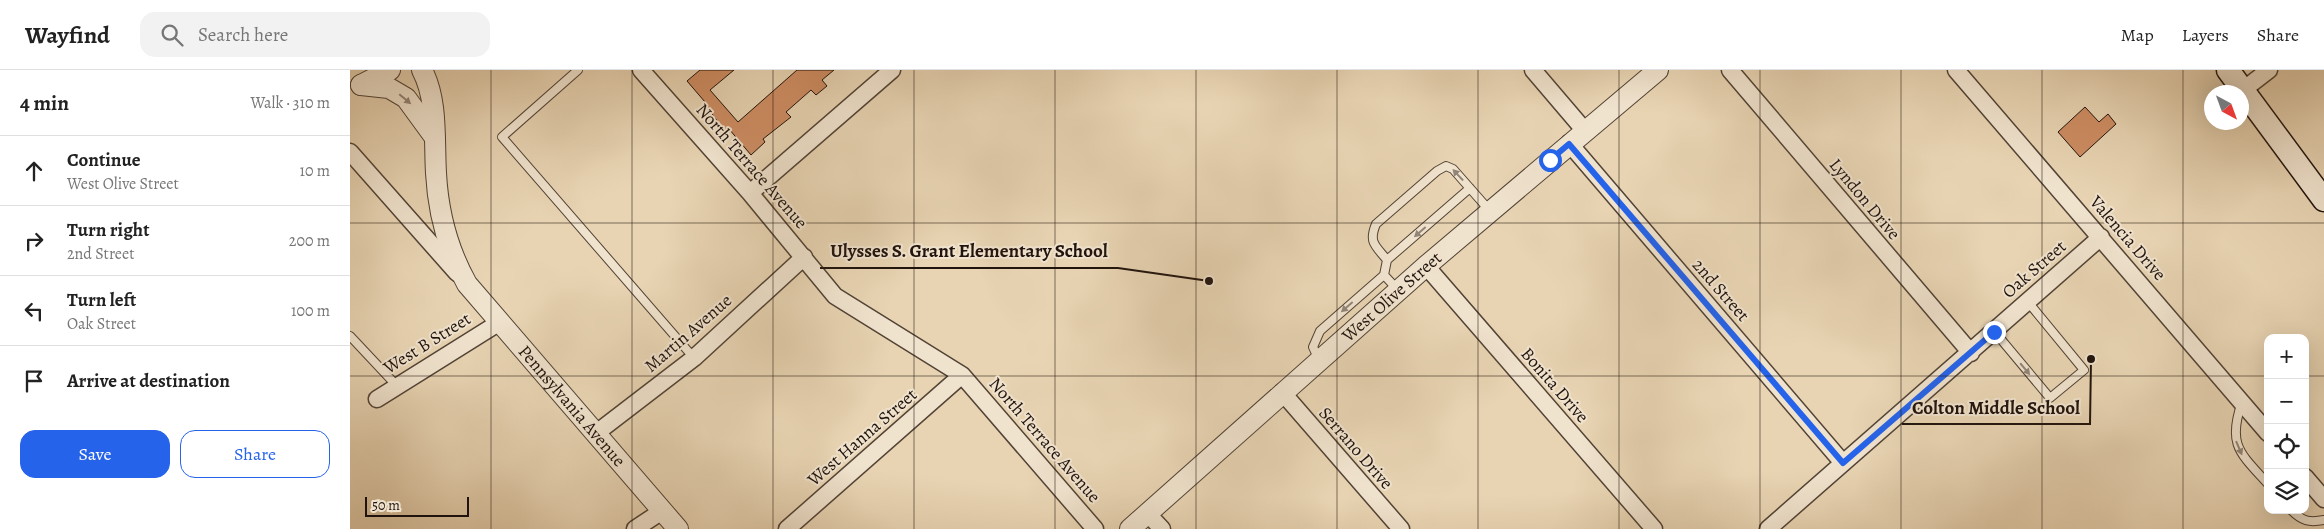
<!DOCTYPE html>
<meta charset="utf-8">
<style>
:root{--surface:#fff;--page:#f2f2f2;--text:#222;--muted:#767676;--line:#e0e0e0;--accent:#2563eb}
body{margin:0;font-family:Alegreya,serif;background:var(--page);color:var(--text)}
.controls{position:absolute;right:15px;bottom:15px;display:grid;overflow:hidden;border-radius:10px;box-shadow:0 5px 20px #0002}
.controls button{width:45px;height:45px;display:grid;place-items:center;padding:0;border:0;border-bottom:1px solid var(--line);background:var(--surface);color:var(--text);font:25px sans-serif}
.compass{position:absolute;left:1854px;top:15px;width:45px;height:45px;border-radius:50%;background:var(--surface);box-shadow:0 5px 20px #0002;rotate:139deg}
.scale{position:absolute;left:15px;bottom:12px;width:104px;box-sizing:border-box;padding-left:5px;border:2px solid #20130d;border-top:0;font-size:14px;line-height:18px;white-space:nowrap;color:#20130d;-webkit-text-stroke:4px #f0e3ce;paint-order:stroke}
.stop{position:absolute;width:15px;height:15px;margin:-11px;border:4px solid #2563eb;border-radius:50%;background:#fff}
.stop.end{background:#2563eb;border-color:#fff;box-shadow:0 1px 5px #0008}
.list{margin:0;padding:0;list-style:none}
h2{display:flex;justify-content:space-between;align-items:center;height:65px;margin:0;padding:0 20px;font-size:21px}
h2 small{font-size:16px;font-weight:400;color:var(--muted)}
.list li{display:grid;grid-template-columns:32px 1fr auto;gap:15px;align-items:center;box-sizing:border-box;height:70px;padding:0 20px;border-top:1px solid var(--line)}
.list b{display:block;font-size:19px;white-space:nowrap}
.list p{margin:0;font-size:16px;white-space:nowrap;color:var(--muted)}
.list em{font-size:16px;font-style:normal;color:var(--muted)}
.actions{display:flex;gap:10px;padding:15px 20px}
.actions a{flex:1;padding:11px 0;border:1px solid var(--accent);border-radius:15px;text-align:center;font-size:18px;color:var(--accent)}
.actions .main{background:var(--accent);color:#fff}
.icon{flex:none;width:28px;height:28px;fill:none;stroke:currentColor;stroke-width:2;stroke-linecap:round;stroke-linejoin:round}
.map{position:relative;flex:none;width:1974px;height:459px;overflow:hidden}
header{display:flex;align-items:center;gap:30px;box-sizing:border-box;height:70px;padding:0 25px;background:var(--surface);border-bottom:1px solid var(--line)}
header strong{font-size:24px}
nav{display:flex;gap:28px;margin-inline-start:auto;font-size:18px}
.search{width:350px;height:45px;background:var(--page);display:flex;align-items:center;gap:12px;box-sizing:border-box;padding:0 18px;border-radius:15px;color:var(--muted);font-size:19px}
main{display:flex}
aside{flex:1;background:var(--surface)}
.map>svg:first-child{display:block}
.building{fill:#ce8d63;stroke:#20130d}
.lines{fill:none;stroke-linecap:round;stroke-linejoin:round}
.service-casing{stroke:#524336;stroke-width:10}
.minor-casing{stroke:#524336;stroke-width:19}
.tertiary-casing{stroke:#524336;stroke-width:22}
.secondary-casing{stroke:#20130d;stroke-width:25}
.service{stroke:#f0e3ce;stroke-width:8}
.minor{stroke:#f0e3ce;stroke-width:16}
.tertiary{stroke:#f0e3ce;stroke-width:20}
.secondary{stroke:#f0e3ce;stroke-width:22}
.oneway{fill:#928577}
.route{stroke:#2563eb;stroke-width:6}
.grid{fill:none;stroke:#20130d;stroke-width:1;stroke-opacity:0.55}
.labels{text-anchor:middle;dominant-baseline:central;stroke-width:4;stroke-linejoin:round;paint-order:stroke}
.street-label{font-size:18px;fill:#20130d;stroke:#f0e3ce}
.leader{fill:none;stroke:#20130d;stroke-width:2}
.callout-dot{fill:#20130d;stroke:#f0e3ce;stroke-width:2}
.callout-label{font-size:19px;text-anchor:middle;font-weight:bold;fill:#20130d;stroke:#f0e3ce;stroke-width:4;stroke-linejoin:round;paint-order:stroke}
</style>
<header>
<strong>Wayfind</strong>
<div class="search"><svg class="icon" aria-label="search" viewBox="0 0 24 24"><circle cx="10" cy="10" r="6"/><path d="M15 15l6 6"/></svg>Search here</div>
<nav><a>Map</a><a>Layers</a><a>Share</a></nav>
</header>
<main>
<aside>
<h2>4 min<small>Walk · 310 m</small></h2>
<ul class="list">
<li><svg class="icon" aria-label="ahead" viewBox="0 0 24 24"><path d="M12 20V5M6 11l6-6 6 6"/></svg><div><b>Continue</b><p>West Olive Street</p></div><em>10 m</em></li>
<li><svg class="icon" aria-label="right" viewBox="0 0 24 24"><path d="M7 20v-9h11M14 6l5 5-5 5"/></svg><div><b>Turn right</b><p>2nd Street</p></div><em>200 m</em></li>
<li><svg class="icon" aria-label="left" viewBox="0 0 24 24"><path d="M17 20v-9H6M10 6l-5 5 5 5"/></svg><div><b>Turn left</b><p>Oak Street</p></div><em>100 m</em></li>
<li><svg class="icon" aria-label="arrive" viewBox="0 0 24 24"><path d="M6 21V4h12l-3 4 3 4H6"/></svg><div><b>Arrive at destination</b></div></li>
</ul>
<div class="actions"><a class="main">Save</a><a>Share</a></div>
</aside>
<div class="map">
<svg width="1974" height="459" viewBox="0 0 1974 459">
<rect width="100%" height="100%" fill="#e8d4b3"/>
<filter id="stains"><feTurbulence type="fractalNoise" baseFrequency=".004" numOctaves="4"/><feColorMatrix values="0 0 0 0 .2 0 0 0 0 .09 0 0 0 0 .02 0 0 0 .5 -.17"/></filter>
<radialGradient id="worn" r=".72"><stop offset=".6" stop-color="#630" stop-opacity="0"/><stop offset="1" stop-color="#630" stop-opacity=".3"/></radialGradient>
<path class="building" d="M350,0H384L360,20L388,52L447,0H484L472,10L477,16L466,25L461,20L436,42L441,47L413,69L415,72L401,85L379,59L376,61L368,52L354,33L355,32L337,11Z
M1735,37L1749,52L1758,44L1766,54L1730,87L1708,62Z"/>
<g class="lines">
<defs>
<path id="service" d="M228,0L152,67L344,288
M1037,190L1120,118
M1048,220L1034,205L1037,190C1026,176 1018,173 1026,154L1087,101L1096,96L1103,99L1140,141
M1644,261L1700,328L1734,300L1678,232
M0,266L47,316
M969,290L963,277L970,261L1034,205
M1892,332C1877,375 1890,383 1918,414
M1941,440C1952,451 1959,453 1974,450"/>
<path id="minor" d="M291,0L400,123L485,226L612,305L745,459
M1183,0L1235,61
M1380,0L1621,283
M1606,0L1918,363
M1893,20L1919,0
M1219,73L1493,393
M0,82L107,203
M400,123L542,0
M1076,196L1304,459
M932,322L1051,459
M27,329L150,252
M245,364L344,288L454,187
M1955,407L1974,429
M798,444L812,459
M285,459L312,441
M437,459L612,305
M1418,459L1751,167"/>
<g id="tertiary">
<path id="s1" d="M72,0C88,30 84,70 86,103C88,142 98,180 117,214L328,459"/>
<path d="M11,15L39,18L56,28L83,65"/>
<path d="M11,15L40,0"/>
<path id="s2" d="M780,459L1076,196L1308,0"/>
</g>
<path id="secondary" d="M1878,0L1974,130"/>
</defs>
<use href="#service" class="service-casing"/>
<use href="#minor" class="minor-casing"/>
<use href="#tertiary" class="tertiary-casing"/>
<use href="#secondary" class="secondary-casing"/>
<use href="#service" class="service"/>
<use href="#minor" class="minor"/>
<use href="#tertiary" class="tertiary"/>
<use href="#secondary" class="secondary"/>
</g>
<defs><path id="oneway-solid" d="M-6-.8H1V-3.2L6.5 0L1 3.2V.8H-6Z" transform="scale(1.25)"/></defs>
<g class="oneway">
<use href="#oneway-solid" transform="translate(55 29) rotate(40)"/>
<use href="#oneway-solid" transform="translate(1108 105) rotate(-133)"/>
<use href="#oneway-solid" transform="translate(1070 162) rotate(139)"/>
<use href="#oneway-solid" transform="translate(997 237) rotate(139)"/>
<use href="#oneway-solid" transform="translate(1675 299) rotate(50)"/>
<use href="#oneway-solid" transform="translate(1889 378) rotate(67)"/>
</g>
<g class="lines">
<path class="route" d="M1200,90L1219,74L1493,393L1644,262"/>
</g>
<path class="grid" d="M141,0V459M282,0V459M423,0V459M564,0V459M705,0V459M846,0V459M987,0V459M1128,0V459M1269,0V459M1410,0V459M1551,0V459M1692,0V459M1833,0V459M0,153H1974M0,306H1918M1955,306H1974"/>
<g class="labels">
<g class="street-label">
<text transform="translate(402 96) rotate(49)">North Terrace Avenue</text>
<text transform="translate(1515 129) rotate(50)">Lyndon Drive</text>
<text transform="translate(1778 168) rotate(49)">Valencia Drive</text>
<text transform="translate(1684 199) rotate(-41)">Oak Street</text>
<text transform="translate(1371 220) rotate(49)">2nd Street</text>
<text stroke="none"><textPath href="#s2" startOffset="350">West Olive Street</textPath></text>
<text transform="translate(338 263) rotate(-41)">Martin Avenue</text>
<text transform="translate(77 273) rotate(-32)">West B Street</text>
<text transform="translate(1205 315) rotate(49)">Bonita Drive</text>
<text stroke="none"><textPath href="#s1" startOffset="382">Pennsylvania Avenue</textPath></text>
<text transform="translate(512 367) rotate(-41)">West Hanna Street</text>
<text transform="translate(695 370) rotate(49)">North Terrace Avenue</text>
<text transform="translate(1006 378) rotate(49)">Serrano Drive</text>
</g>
</g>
<path class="leader" d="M859 211L768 198H470M1741 289L1740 354H1552"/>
<g class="callout-dot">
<circle cx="859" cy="211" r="5"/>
<circle cx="1741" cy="289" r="5"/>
</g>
<g class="callout-label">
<text x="619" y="187">Ulysses S. Grant Elementary School</text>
<text x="1646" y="344">Colton Middle School</text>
</g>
<rect width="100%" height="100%" filter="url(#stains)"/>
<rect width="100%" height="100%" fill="url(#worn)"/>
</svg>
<div class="controls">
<button>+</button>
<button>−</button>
<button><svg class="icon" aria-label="locate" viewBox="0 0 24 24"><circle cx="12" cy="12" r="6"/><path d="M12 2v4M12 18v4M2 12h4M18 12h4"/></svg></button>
<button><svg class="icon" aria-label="layers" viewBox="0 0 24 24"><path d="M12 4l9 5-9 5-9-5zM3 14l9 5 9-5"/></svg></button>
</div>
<svg class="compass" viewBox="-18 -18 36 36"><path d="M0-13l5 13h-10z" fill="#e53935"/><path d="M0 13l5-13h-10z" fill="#767676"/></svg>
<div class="scale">50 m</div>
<div class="stop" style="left:1200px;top:90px"></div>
<div class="stop end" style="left:1644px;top:262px"></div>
</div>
</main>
